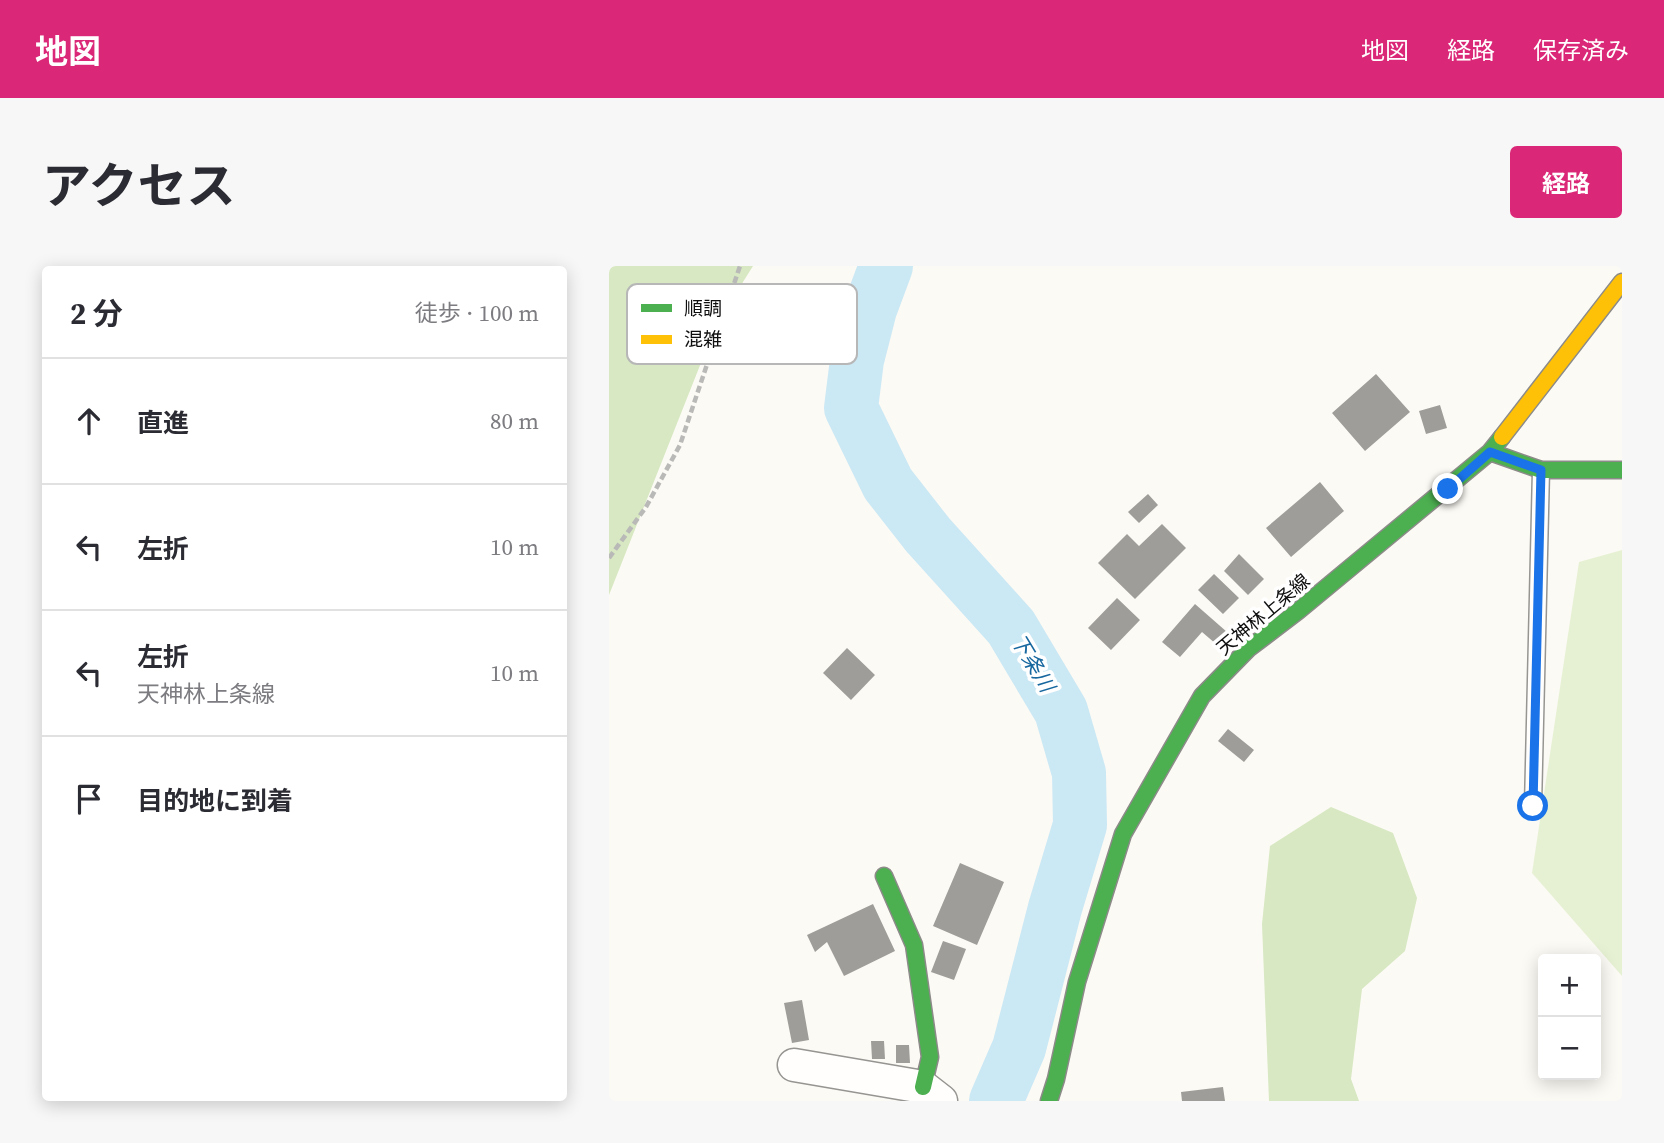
<!DOCTYPE html>
<html lang="ja">
<meta charset="utf-8">
<style>
:root{--surface:#fff;--page:#f7f7f7;--text:#2b2b33;--muted:#7c7c81;--line:#e1e1e2;--accent:#db2777}
body{margin:0;font-family:"Source Serif 4","Noto Sans JP",serif;background:var(--page);color:var(--text)}
.controls{position:absolute;right:21px;bottom:21px;display:grid;overflow:hidden;border-radius:7px;box-shadow:0 4px 18px #0003}
.controls button{width:63px;height:63px;display:grid;place-items:center;padding:0;border:0;border-bottom:2px solid var(--line);background:var(--surface);color:var(--text);font:35px sans-serif}
.stop{position:absolute;width:21px;height:21px;margin:-16px;border:5px solid #1a73e8;border-radius:50%;background:#fff}
.stop.end{background:#1a73e8;border-color:#fff;box-shadow:0 2px 7px #0008}
.list{margin:0;padding:0;list-style:none}
h2{display:flex;justify-content:space-between;align-items:center;height:91px;margin:0;padding:0 28px;font-size:30px}
h2 small{font-size:23px;font-weight:400;color:var(--muted)}
.list li{display:grid;grid-template-columns:46px 1fr auto;gap:21px;align-items:center;box-sizing:border-box;height:126px;padding:0 28px;border-top:2px solid var(--line)}
.list b{display:block;font-size:26px;white-space:nowrap}
.list p{margin:0;font-size:23px;white-space:nowrap;color:var(--muted)}
.list em{font-size:23px;font-style:normal;color:var(--muted)}
.icon{flex:none;width:38px;height:38px;fill:none;stroke:currentColor;stroke-width:2;stroke-linecap:round;stroke-linejoin:round}
.map{position:relative;flex:none;width:1013px;height:835px;overflow:hidden;border-radius:7px}
header{display:flex;align-items:center;gap:42px;box-sizing:border-box;height:98px;padding:0 35px;background:var(--accent);color:#fff}
header strong{font-size:33px}
nav{display:flex;gap:38px;margin-inline-start:auto;font-size:24px}
.intro{display:flex;align-items:center;justify-content:space-between;box-sizing:border-box;height:168px;padding:0 42px}
h1{margin:0;font-size:49px}
.button{padding:18px 32px;border-radius:7px;background:var(--accent);color:#fff;font-size:24px;font-weight:700}
main{display:flex;gap:42px;padding:0 42px}
aside{flex:1;background:var(--surface);border-radius:7px;box-shadow:0 4px 18px #0003}
.map>svg:first-child{display:block}
.green{fill:#e6f1d4}
.forest{fill:#d7e8c2}
.lines{fill:none;stroke-linecap:round;stroke-linejoin:round}
.river{stroke:#cbe8f5;stroke-width:54}
.building{fill:#9f9d99}
.lane-casing{stroke:#969592;stroke-width:19}
.street-casing{stroke:#969592;stroke-width:35}
.fast-casing{stroke:#8c8b89;stroke-width:19}
.slow-casing{stroke:#8c8b89;stroke-width:19}
.path{stroke:#b9b9b8;stroke-width:4.5;stroke-dasharray:7 3.5;stroke-linecap:butt}
.lane{stroke:#fffefd;stroke-width:16}
.street{stroke:#fffefd;stroke-width:32}
.fast{stroke:#4caf50;stroke-width:16}
.slow{stroke:#ffc107;stroke-width:16}
.route{stroke:#1a73e8;stroke-width:9}
.labels{text-anchor:middle;dominant-baseline:central;stroke-width:7;stroke-linejoin:round;paint-order:stroke}
.street-label{font-size:19px;fill:#0f0f0f;stroke:#fff}
.water-label{font-size:21px;font-style:italic;fill:#1868a0;stroke:#fff}
.key{fill:#fff;stroke:#b7b7b7;stroke-width:2}
.key-label{font-size:19px;fill:#0f0f0f}
</style>
<header>
<strong>地図</strong>
<nav><a>地図</a><a>経路</a><a>保存済み</a></nav>
</header>
<div class="intro"><h1>アクセス</h1><a class="button">経路</a></div>
<main>
<aside>
<h2>2 分<small>徒歩 · 100 m</small></h2>
<ul class="list">
<li><svg class="icon" aria-label="ahead" viewBox="0 0 24 24"><path d="M12 20V5M6 11l6-6 6 6"/></svg><div><b>直進</b></div><em>80 m</em></li>
<li><svg class="icon" aria-label="left" viewBox="0 0 24 24"><path d="M17 20v-9H6M10 6l-5 5 5 5"/></svg><div><b>左折</b></div><em>10 m</em></li>
<li><svg class="icon" aria-label="left" viewBox="0 0 24 24"><path d="M17 20v-9H6M10 6l-5 5 5 5"/></svg><div><b>左折</b><p>天神林上条線</p></div><em>10 m</em></li>
<li><svg class="icon" aria-label="arrive" viewBox="0 0 24 24"><path d="M6 21V4h12l-3 4 3 4H6"/></svg><div><b>目的地に到着</b></div></li>
</ul>
</aside>
<div class="map">
<svg width="1013" height="835" viewBox="0 0 1013 835">
<rect width="100%" height="100%" fill="#fcfaf4"/>
<path class="green" d="M1013,284V710L923,607L970,296Z"/>
<path class="forest" d="M0,0H144L107,59L0,329Z
M722,541L784,567L808,632L796,685L753,723L742,813L750,835H660L653,658L661,580Z"/>
<g class="lines">
<path class="river" d="M277,0L261,43L248,94L242,142L279,218L319,269L402,361L452,445L470,507L471,559L446,642L410,782L387,835"/>
</g>
<path class="building" d="M767,108L801,146L756,185L723,147Z
M831,139L838,162L817,168L810,145Z
M711,216L735,245L682,291L657,262Z
M539,228L549,239L530,257L519,246Z
M553,258L577,282L526,333L489,297L518,268L530,280Z
M630,288L655,313L639,329L615,305Z
M605,308L630,332L614,348L589,324Z
M508,332L531,354L502,384L479,362Z
M586,338L618,366L607,378L593,366L571,391L553,376Z
M238,382L266,409L242,434L214,407Z
M619,463L645,484L635,496L609,475Z
M351,597L395,616L368,679L324,660Z
M264,638L286,685L235,710L218,676L206,686L198,669Z
M334,675L357,683L345,714L322,706Z
M193,734L200,774L183,777L175,737Z
M262,775H275L276,793H263Z
M287,779H300L301,797H287Z
M614,821L616,835H573L572,826Z"/>
<g class="lines">
<defs>
<path id="lane" d="M924,540L932,204"/>
<path id="street" d="M185,799L314,821L332,835"/>
<path id="fast" d="M881,186L932,204H1013
M275,610L305,679L321,791L314,821
M440,835L447,813L468,716L514,568L593,430L639,383L689,345L881,186L893,171"/>
<path id="slow" d="M893,171L1013,16"/>
</defs>
<use href="#lane" class="lane-casing"/>
<use href="#street" class="street-casing"/>
<use href="#fast" class="fast-casing"/>
<use href="#slow" class="slow-casing"/>
<path class="path" d="M0,292L37,241L71,179L131,0"/>
<use href="#lane" class="lane"/>
<use href="#street" class="street"/>
<use href="#fast" class="fast"/>
<use href="#slow" class="slow"/>
</g>
<g class="lines">
<path class="route" d="M839,223L881,186L932,204L924,540"/>
</g>
<g class="labels">
<g class="street-label">
<text transform="translate(654 348) rotate(-40)">天神林上条線</text>
</g>
<g class="water-label">
<text transform="translate(424 397) rotate(59)">下条川</text>
</g>
</g>
<rect x="18" y="18" width="230" height="80" rx="10" class="key"/>
<rect x="32" y="38" width="31" height="8" fill="#4caf50"/>
<rect x="32" y="69" width="31" height="9" fill="#ffc107"/>
<g class="key-label">
<text x="75" y="49">順調</text>
<text x="75" y="80">混雑</text>
</g>
</svg>
<div class="controls">
<button>+</button>
<button>−</button>
</div>
<div class="stop" style="left:924px;top:540px"></div>
<div class="stop end" style="left:839px;top:223px"></div>
</div>
</main>
